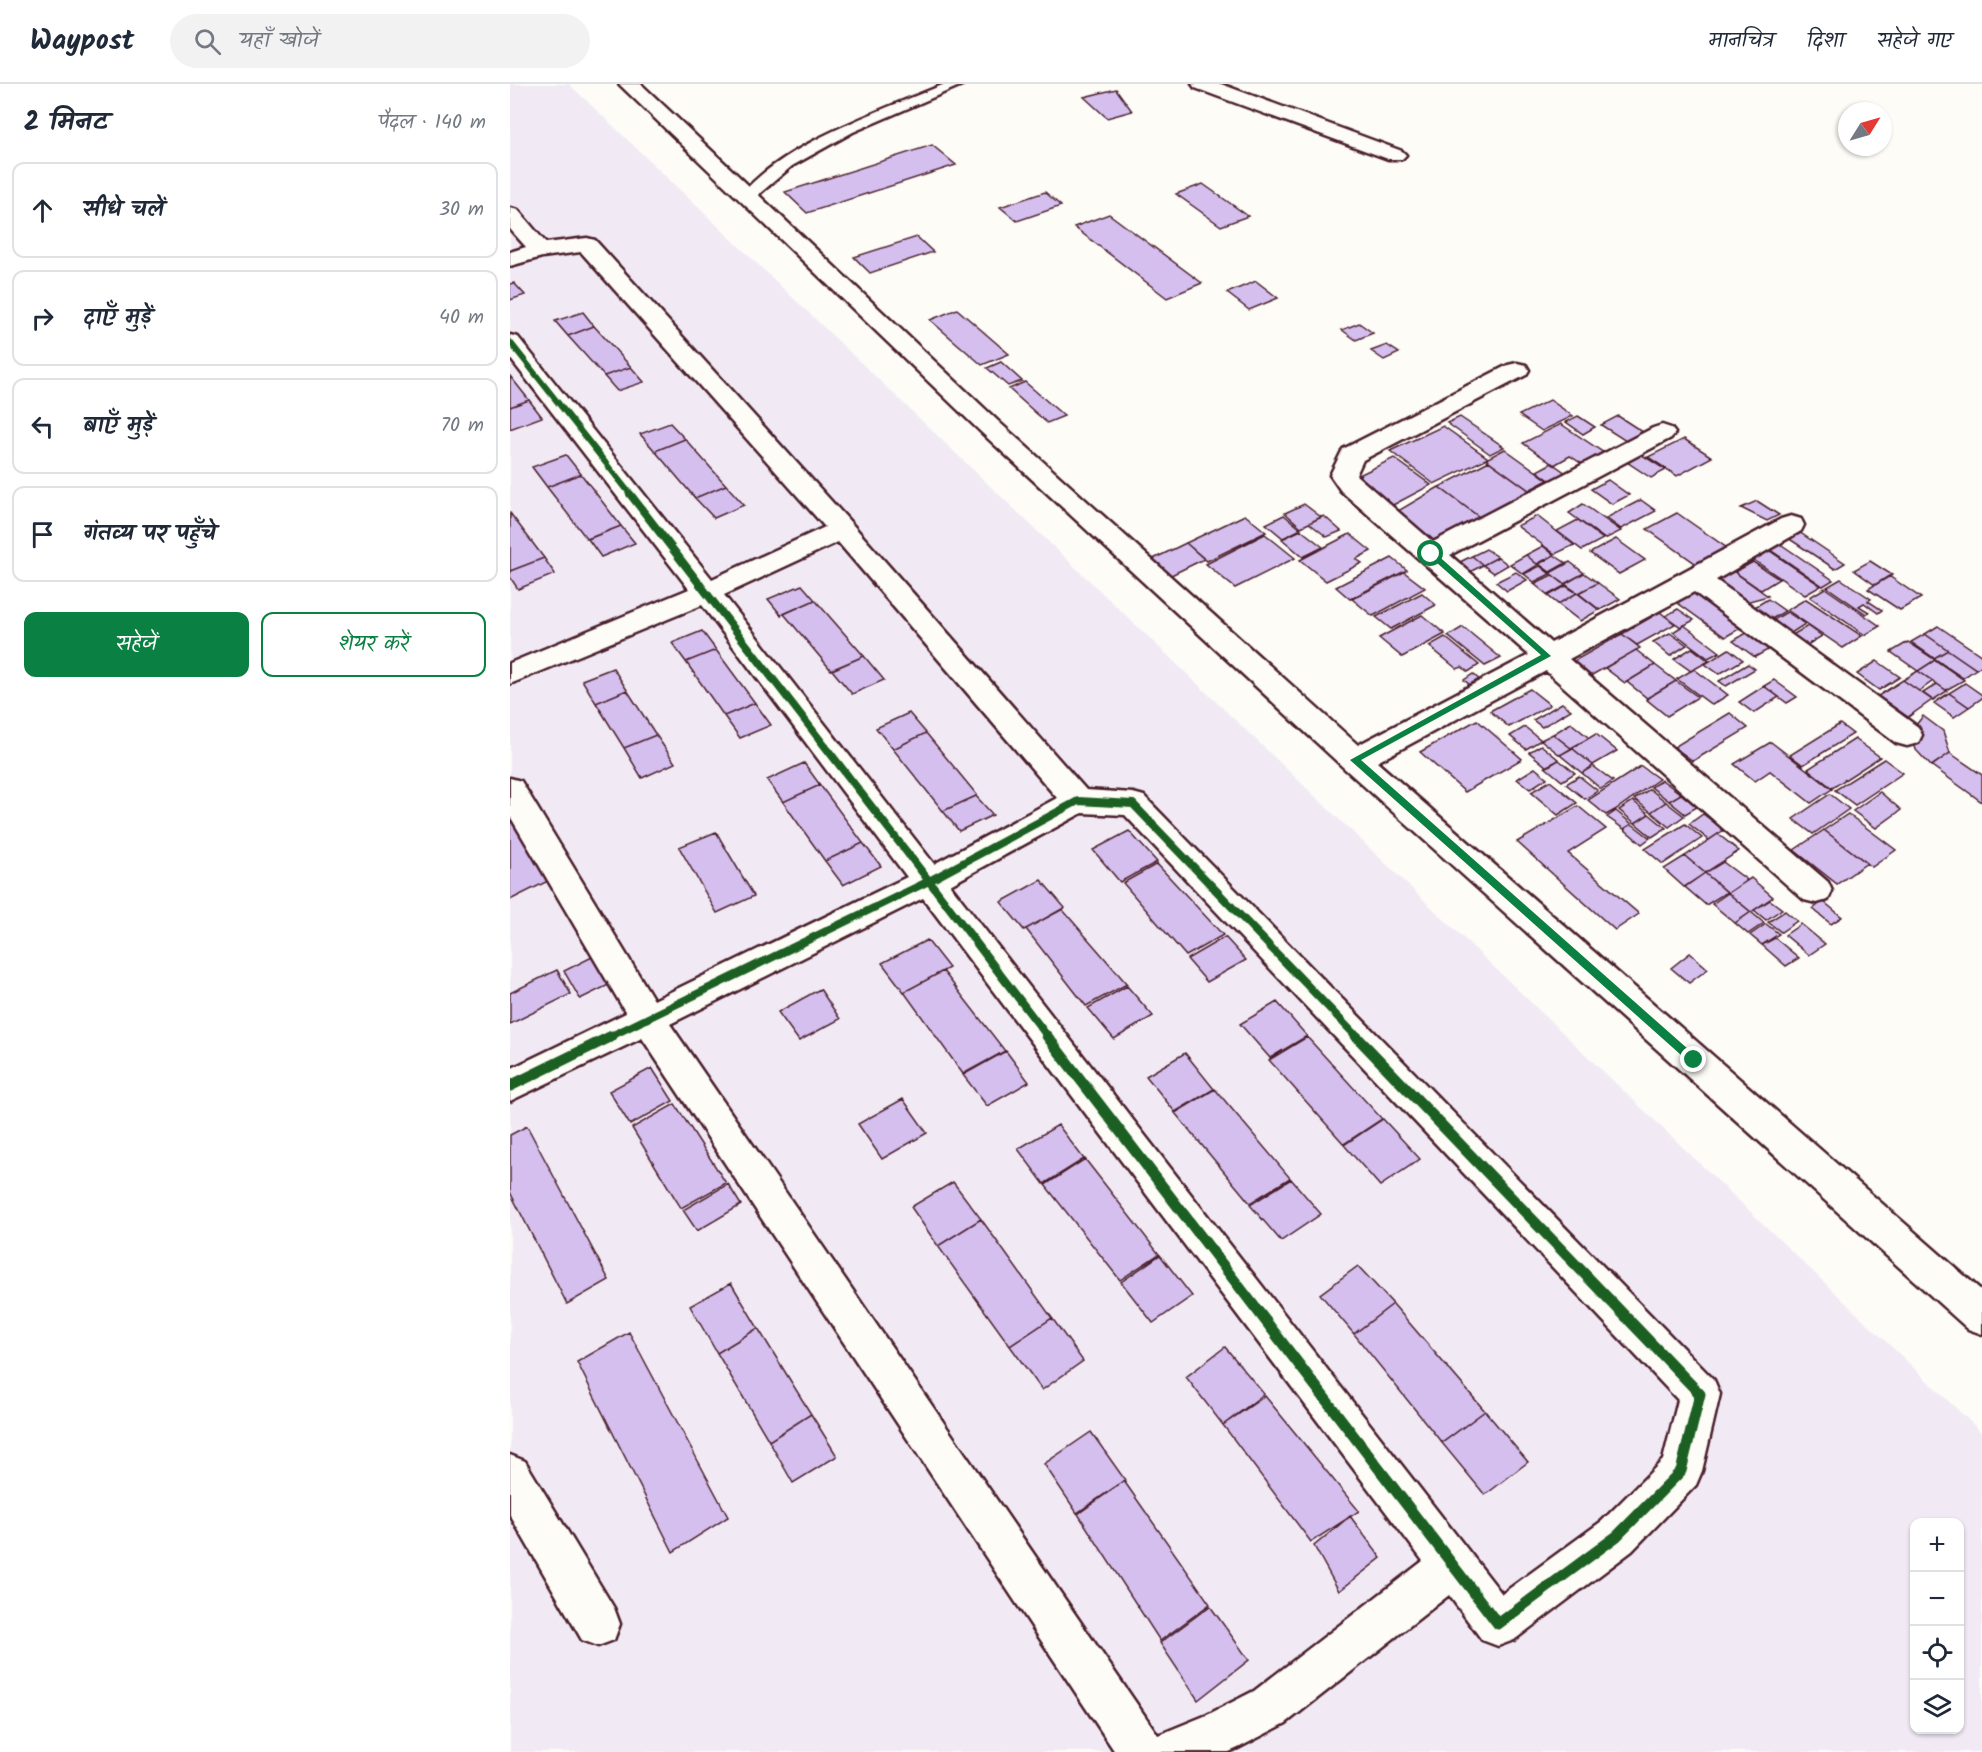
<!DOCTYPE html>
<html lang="hi">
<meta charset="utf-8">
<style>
:root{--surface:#fff;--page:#f2f2f3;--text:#1f2937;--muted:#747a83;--line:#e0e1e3;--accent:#0b8043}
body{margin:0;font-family:Kalam,"Playpen Sans Deva",sans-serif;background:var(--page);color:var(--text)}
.controls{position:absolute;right:18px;bottom:18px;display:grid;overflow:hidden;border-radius:12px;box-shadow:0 2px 4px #0004}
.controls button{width:54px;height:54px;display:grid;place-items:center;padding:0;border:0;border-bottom:2px solid var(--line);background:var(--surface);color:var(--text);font:30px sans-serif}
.compass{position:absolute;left:1328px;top:18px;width:54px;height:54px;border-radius:50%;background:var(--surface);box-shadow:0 2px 4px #0004;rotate:53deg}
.stop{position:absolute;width:18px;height:18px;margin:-14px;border:4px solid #0b8043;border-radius:50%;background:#fff}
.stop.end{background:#0b8043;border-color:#fff;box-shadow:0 2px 6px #0008}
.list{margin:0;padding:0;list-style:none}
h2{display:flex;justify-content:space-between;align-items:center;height:78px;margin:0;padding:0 24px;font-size:26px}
h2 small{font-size:20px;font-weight:400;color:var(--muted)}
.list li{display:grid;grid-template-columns:39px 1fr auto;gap:18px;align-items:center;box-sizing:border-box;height:96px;margin:0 12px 12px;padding:0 12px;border:2px solid var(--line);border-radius:12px}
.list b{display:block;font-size:22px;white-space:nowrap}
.list em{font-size:20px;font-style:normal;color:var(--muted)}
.actions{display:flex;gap:12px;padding:18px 24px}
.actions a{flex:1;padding:14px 0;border:2px solid var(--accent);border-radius:12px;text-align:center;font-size:21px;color:var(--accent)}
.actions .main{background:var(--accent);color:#fff}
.icon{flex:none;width:33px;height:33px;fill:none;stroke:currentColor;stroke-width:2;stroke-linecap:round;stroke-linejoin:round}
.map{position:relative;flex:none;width:1472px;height:1668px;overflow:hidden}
header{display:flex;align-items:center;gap:36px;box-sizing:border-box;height:84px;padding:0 30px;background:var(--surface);border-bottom:2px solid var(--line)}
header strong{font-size:28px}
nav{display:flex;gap:33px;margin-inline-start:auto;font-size:21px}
.search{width:420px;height:54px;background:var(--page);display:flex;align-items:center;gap:15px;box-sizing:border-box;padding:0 21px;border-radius:33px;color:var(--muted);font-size:22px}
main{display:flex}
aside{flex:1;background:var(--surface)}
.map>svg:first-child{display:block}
.built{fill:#f1eaf5;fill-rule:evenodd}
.building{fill:#d4bfef;stroke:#4a1f2b;stroke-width:1.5}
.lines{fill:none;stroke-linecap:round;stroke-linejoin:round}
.lane-casing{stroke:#4a1f2b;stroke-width:5}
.street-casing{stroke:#4a1f2b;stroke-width:5}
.lane{fill:#fdfcf7;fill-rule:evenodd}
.street{fill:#fdfcf7;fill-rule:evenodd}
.cycleway-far2-casing{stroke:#fdfcf7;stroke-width:8}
.cycleway-far1-casing{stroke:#fdfcf7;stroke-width:12}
.cycleway-casing{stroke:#fdfcf7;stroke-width:15}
.cycleway-far2{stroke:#1b5e20;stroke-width:6}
.cycleway-far1{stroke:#1b5e20;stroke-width:8}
.cycleway{stroke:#1b5e20;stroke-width:11}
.route{fill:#0b8043}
</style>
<header>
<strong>Waypost</strong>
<div class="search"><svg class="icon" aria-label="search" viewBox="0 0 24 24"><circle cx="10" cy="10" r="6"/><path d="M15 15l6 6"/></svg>यहाँ खोजें</div>
<nav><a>मानचित्र</a><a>दिशा</a><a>सहेजे गए</a></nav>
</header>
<main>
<aside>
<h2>2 मिनट<small>पैदल · 140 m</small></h2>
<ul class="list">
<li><svg class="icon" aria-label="ahead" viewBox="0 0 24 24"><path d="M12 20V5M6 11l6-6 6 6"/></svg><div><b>सीधे चलें</b></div><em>30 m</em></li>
<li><svg class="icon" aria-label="right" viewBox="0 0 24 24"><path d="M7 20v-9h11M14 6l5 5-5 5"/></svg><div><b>दाएँ मुड़ें</b></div><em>40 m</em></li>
<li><svg class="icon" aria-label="left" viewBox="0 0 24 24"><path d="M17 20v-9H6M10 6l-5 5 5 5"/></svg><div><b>बाएँ मुड़ें</b></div><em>70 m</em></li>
<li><svg class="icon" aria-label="arrive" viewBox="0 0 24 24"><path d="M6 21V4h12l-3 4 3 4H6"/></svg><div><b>गंतव्य पर पहुँचे</b></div></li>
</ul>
<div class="actions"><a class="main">सहेजें</a><a>शेयर करें</a></div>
</aside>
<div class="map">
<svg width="1472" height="1668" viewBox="0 0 1472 1668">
<rect width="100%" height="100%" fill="#fdfcf7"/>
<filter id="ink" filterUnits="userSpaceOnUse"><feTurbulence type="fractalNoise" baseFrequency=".0167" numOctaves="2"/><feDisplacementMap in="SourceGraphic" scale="12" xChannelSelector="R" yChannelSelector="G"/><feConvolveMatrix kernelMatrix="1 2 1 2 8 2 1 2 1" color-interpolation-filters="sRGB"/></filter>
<g filter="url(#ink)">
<path class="built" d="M0,0H59L1472,1349V1668H0ZM1404,1438H1450V1646H1404Z"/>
<path class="building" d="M606,5L622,27L597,34L574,13Z
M422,61L446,81L297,129L275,108Z
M693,100L738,132L711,142L666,110Z
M535,108L551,122L507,137L490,123Z
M599,130L692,199L657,214L564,143Z
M407,153L423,168L360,189L344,173Z
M746,197L768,214L739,226L717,209Z
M4,199L15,211L0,216V200Z
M447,225L499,270L472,281L420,236Z
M73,228L84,242L58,252L45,237Z
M849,239L863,249L846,256L832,246Z
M84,242L121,283L94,292L58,252Z
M877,261L889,269L874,276L861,267Z
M491,278L512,297L498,302L477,284Z
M121,283L134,298L107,307L94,292Z
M0,292L19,316L0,323Z
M515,298L554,332L537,339L499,305Z
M19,316L32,333L0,345V323Z
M1040,316L1063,332L1032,347L1009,331Z
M1068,332L1085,343L1073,350L1056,338Z
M1108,332L1136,350L1119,359L1091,341Z
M950,333L994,363L980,370L937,339Z
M160,339L175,355L145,367L130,350Z
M1051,340L1100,373L1078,384L1060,372L1044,381L1013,359Z
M933,342L978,374L924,400L880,367Z
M175,355L216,401L185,414L145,367Z
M1174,355L1202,373L1167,392L1138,373Z
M995,365L1038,396L1019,406L976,375Z
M1126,367L1156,386L1141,394L1111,374Z
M56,371L71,390L37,403L22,383Z
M884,374L921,401L881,422L843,394Z
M979,377L1023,409L972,435L929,403Z
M1042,379L1060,392L1045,400L1027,387Z
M71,390L111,442L77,455L37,403Z
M1098,396L1119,411L1102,420L1081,405Z
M216,401L234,421L204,434L185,414Z
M929,403L972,435L925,458L888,427Z
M1131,416L1146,427L1111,445L1096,434Z
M1247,417L1269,431L1257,437L1231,424Z
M794,420L811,433L791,443L775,429Z
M1073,420L1111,447L1095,455L1059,429Z
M0,429L34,474L0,487Z
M1167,429L1217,464L1188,481L1137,445Z
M735,431L756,448L697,477L676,459Z
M774,431L791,445L773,454L756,440Z
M814,432L831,447L817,453L799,439Z
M1027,432L1064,461L1045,470L1007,442Z
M1068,436L1093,455L1072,466L1047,447Z
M111,442L125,459L91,473L78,455Z
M791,446L813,463L793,473L772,455Z
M1289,448L1335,479L1325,485L1278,454Z
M755,450L785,474L725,504L696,480Z
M840,450L861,467L846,475L852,479L816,497L790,476Z
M1106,455L1135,476L1109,490L1080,469Z
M676,459L694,475L653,495L635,479Z
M1269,459L1323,496L1313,502L1259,465Z
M1033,462L1044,471L1027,480L1016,471Z
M976,465L988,473L973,481L962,472Z
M1257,465L1311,502L1295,511L1241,474Z
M1016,471L1028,481L1013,490L1000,480Z
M1044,471L1056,479L1040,488L1029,480Z
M962,472L973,481L952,492L940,483Z
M988,473L998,481L984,489L973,481Z
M34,474L45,490L8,505L0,493V487Z
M882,474L897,486L840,515L826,503Z
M1360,477L1382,491L1365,501L1344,486Z
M1060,478L1074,489L1054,500L1040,489Z
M1243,478L1269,495L1251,506L1225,488Z
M1030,482L1040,490L1024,498L1014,490Z
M1220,485L1258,512L1232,519L1200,496Z
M894,488L915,504L863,532L842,515Z
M1006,488L1017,496L997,507L986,498Z
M1074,489L1088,499L1068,509L1055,500Z
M1042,491L1056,501L1038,511L1024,500Z
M1379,492L1411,514L1390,526L1358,505Z
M1331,495L1361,515L1358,517L1372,526L1368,529L1354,519L1349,522L1359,528L1356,530L1317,503Z
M1088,499L1110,515L1090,526L1068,509Z
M292,501L305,516L271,531L258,515Z
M1056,502L1067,509L1048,520L1038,512Z
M1315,504L1370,542L1355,551L1300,513Z
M1184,506L1234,542L1215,553L1165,517Z
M912,509L926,521L881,545L866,533Z
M1067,509L1089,526L1070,537L1048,520Z
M1258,515L1275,527L1260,536L1243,524Z
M1296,515L1352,552L1333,564L1277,526Z
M305,516L354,572L321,586L274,530Z
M1168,525L1184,536L1171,543L1155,532Z
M1150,528L1165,540L1127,561L1112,550Z
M1277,528L1295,540L1278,551L1260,538Z
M912,531L935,550L892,573L869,554Z
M1174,541L1210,568L1198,574L1163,548Z
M1298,542L1312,552L1292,564L1277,554Z
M1428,542L1472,572V581L1466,585L1415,550Z
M953,543L991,574L975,582L938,552Z
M192,547L206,566L176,578L162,559Z
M1240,547L1263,563L1245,573L1223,557Z
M1160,549L1177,561L1160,572L1143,558Z
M1112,550L1130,564L1073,596L1055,582Z
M1415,550L1438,566L1424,574L1401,558Z
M935,553L969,581L958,588L952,583L947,585L919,562Z
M1398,558L1425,576L1408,587L1381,568Z
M1182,564L1199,577L1181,587L1164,575Z
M1219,565L1233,576L1209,590L1195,580Z
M206,566L245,619L214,632L176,578Z
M1126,566L1145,581L1115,599L1095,584Z
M1438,566L1466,585L1453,594L1424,574Z
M354,572L374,596L342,610L322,586Z
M1425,576L1454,596L1436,606L1408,587Z
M1367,577L1390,593L1369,606L1347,590Z
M1238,580L1245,585L1216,602L1209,597Z
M1145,581L1166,597L1137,614L1117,598Z
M103,584L117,606L86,619L72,596Z
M1184,585L1218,611L1202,621L1167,595Z
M1408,587L1423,597L1409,607L1393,596Z
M963,590L973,599L964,604L954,596Z
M1264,596L1287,613L1277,619L1254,602Z
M1393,596L1422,616L1398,633L1368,612Z
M1166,597L1188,613L1157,632L1136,615Z
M1455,599L1472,611V614L1459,623L1439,609Z
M1427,600L1437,607L1423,616L1413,609Z
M1254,602L1269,613L1244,629L1229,618Z
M1020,605L1040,621L999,643L980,627Z
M117,606L146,651L114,664L86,619Z
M1439,609L1459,623L1444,633L1424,619Z
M245,619L261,641L230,654L214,632Z
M1052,619L1061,626L1032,643L1023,636Z
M399,629L416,649L383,665L366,644Z
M1220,629L1238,644L1183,677L1164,663Z
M1413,632L1433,647L1440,669L1421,682L1406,666L1403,654L1402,646Z
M967,636L1012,675L955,708L910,668Z
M1061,639L1079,654L1061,664L1043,650Z
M1330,640L1343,650L1293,681L1280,671Z
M1015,643L1031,656L1016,665L1000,652Z
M416,649L467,711L466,712L433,727L383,665Z
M1043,650L1061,664V665L1050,671L1031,656Z
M1086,650L1107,667L1083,681L1062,664Z
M146,651L165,679L132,694L114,664Z
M1345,655L1370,673L1322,704L1298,685Z
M1261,658L1322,705L1301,719L1260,687L1245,697L1224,680Z
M1031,661L1049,676L1037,683L1019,668Z
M1062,664L1083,681V682L1072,689L1050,671Z
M1440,669L1472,691V718L1422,682Z
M1374,675L1393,689L1345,721L1325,706Z
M1049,676L1065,689L1052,697L1035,683Z
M294,679L310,701L273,718L257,696Z
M1083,682L1103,697L1091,705L1072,689Z
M1131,682L1149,695L1105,726L1096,731L1078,716Z
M1025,684L1037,694L1020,705L1007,695Z
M1069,692L1088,707L1075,715L1056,700Z
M1152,696L1171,710L1159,717L1141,703Z
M1040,697L1067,719L1048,731L1021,708Z
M310,701L353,759L315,777L273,718Z
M1140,705L1156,718L1141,728L1124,715Z
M1370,708L1391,726L1366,744L1343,727Z
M1171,710L1187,723L1175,730L1159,717Z
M1320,710L1339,725L1303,750L1283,735Z
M466,712L483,731L449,747L433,727Z
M1123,717L1139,730L1125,739L1109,726Z
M1156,718L1174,732L1159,743L1141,728Z
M1068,722L1096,745L1058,769L1129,830L1105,846L1007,758Z
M1106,727L1122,740L1114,745L1097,733Z
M1139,730L1156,744L1142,753L1125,739Z
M1193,730L1214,746L1199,756L1179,740Z
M1338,730L1386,766L1362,783L1314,746Z
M0,734L40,796L0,816Z
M1122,740L1140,754L1132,760L1114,745Z
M1175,740L1192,754L1153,780L1135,765Z
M1314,746L1357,779L1327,800L1284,766Z
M619,747L647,778L610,798L583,766Z
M206,748L244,812L207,829L169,763Z
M1208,750L1229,767L1195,789L1175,772Z
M353,759L371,782L333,801L315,777Z
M1175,772L1195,789L1174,803L1154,785Z
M1213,778L1237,796L1218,809L1195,789Z
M647,780L713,851L676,872L613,799Z
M1195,789L1217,808L1196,821L1175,803Z
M1241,794L1263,813L1241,828L1218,809Z
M531,796L555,824L514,846L491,818Z
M1218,809L1241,828L1225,839L1202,820Z
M1260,816L1272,825L1256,836L1244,826Z
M1313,817L1332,833L1321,840L1303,825Z
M552,825L617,900L576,922L516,845Z
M1275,827L1287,837L1271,848L1258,838Z
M1241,828L1254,839L1238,850L1225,839Z
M1256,840L1269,850L1252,861L1240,851Z
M1291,840L1315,860L1299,871L1275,851Z
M715,853L736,876L697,898L677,875Z
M1265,854L1289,874L1276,882L1252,861Z
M417,856L439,884L394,908L372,879Z
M94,867L111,895L70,915L54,887Z
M1180,869L1198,885L1179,899L1161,884Z
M47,886L61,910L0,940V909Z
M433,887L495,967L453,990L394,908Z
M617,902L643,932L604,955L578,924Z
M310,905L330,935L289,957L268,928Z
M767,918L797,952L760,974L730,940Z
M797,953L872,1035L834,1060L759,976Z
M496,967L519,998L477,1022L453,991Z
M675,969L704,1005L665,1028L636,992Z
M142,984L163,1017L120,1041L99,1007Z
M705,1005L780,1094L740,1119L665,1029Z
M393,1015L417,1049L372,1075L348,1040Z
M165,1020L216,1099L171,1124L122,1044Z
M873,1035L910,1075L870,1102L834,1061Z
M548,1041L574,1075L534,1100L508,1065Z
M17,1042L99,1196L57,1220L0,1108V1051Z
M575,1075L649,1170L610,1196L535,1101Z
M781,1095L811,1130L771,1157L740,1121Z
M443,1098L471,1135L428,1162L401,1123Z
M218,1100L231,1121L187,1147L173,1126Z
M471,1135L542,1234L500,1262L428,1162Z
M650,1171L682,1212L643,1239L611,1198Z
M848,1182L883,1220L844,1250L810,1210Z
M221,1199L248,1244L207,1269L180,1222Z
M883,1220L975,1327L932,1359L844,1250Z
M542,1234L573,1277L532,1306L500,1262Z
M248,1244L301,1330L259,1357L207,1269Z
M119,1248L218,1433L163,1468L67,1278Z
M715,1263L754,1310L713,1341L676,1293Z
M755,1312L849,1427L801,1458L713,1341Z
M975,1327L1018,1378L975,1411L932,1359Z
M301,1330L327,1372L283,1399L259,1357Z
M581,1348L615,1396L567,1429L534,1380Z
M614,1397L700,1520L650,1557L568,1430Z
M840,1432L871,1474L829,1507L804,1462Z
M700,1522L739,1576L688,1616L650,1559Z"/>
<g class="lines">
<defs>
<path id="lane" d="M435,0H454L343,48L282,82L242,116H232L230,113C269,61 375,25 435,0Z"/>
<path id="street" d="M109,0H131L490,339L848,661L1019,571L831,407L820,391L833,365L998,281L1007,279L1016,281L1019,286L1016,291L853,376L846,391L923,458L1143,344L1152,341L1161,344L1165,349L1161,354L940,471L1041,559L1271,435L1281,432L1291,435L1294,441L1291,447L1206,496L1408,643L1412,651L1408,659L1397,662L1386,659L1184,508L1059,575L1318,798L1322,807L1318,816L1306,819L1294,816L1036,587L867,678L1472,1207V1250L1458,1245L834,684L472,349Z
M682,0H711L892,67L896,71L892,75H878L685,4Z
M0,124L8,126L36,159L77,154L85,156L342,440L576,706L623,709L634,712L1204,1296L1210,1310L1192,1387L1186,1401L1122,1467L1004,1556L988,1562L972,1556L939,1511L776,1639L728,1664L719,1668H605L132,954L0,1017V985L116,929L0,732V694L11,697L144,916L397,793L192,521L0,600V579L179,505L0,274V251L8,253L202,495L315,443L71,168L32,173L0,182V168L16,163L0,145ZM328,458L547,714L424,780L214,511ZM572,729L615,731L1168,1316L1153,1376L1092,1437L992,1510L440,801ZM413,814L913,1477L744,1607L697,1631L648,1651L160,940Z
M0,1371L15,1377L104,1524L110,1540L104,1556L88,1562L72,1556L0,1431Z"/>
</defs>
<use href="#lane" class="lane-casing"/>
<use href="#street" class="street-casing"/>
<use href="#lane" class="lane"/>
<use href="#street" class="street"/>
<defs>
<path id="cycleway-far2" d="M0,258L121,411"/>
<path id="cycleway-far1" d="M120,410L419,797
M419,797L538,953
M419,797L568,717L623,720L847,953
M99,953L419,797"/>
<path id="cycleway" d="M537,952L988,1540L1107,1452L1171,1387L1190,1310L846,952
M0,1002L102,952"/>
</defs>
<use href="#cycleway-far2" class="cycleway-far2-casing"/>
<use href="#cycleway-far1" class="cycleway-far1-casing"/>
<use href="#cycleway" class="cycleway-casing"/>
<use href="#cycleway-far2" class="cycleway-far2"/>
<use href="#cycleway-far1" class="cycleway-far1"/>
<use href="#cycleway" class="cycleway"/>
</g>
</g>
<path class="route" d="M918,468H924L1041,572L851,676L1187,973V979H1180L840,676L1031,571L918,471Z"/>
</svg>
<div class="controls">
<button>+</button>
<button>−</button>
<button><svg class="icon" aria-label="locate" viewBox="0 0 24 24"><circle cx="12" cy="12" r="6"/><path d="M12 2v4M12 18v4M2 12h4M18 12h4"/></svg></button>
<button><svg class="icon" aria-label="layers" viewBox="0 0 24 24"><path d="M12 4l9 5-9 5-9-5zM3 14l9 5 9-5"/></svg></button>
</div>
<svg class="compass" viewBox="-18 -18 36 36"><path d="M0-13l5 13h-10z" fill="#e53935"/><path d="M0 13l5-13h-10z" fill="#747a83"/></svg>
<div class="stop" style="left:921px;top:470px"></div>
<div class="stop end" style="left:1184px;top:976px"></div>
</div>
</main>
